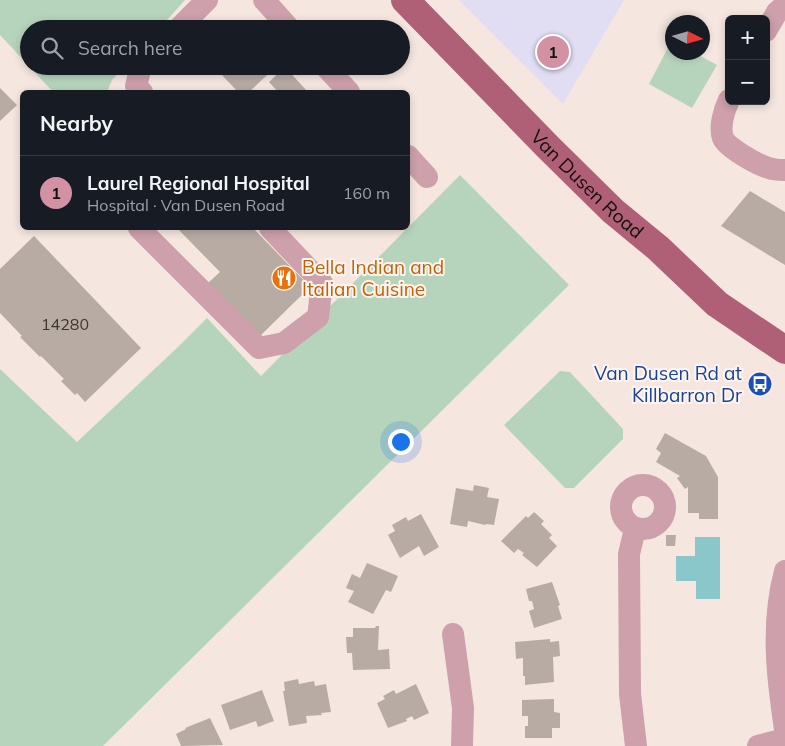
<!DOCTYPE html>
<meta charset="utf-8">
<style>
:root{--surface:#171b24;--page:#242831;--text:#f1f3f6;--muted:#9ea1a6;--line:#363941;--accent:#d391a4}
body{margin:0;font-family:Mulish,sans-serif;background:var(--page);color:var(--text)}
.controls{position:absolute;right:15px;top:15px;display:grid;overflow:hidden;border-radius:8px;box-shadow:0 2px 8px #0003}
.controls button{width:45px;height:45px;display:grid;place-items:center;padding:0;border:0;border-bottom:1px solid var(--line);background:var(--surface);color:var(--text);font:25px sans-serif}
.compass{position:absolute;left:665px;top:15px;width:45px;height:45px;border-radius:50%;background:var(--surface);box-shadow:0 2px 8px #0003;rotate:95deg}
.you{position:absolute;left:400px;top:441px;width:18px;height:18px;margin:-12px;border:4px solid #fff;border-radius:50%;background:#1a73e8;box-shadow:0 0 0 8px #1a73e833}
.badge{display:grid;place-items:center;width:32px;height:32px;border-radius:50%;background:var(--accent);color:#111;font-size:16px;font-weight:700}
.pin{position:absolute;translate:-50% -50%;border:2px solid #fff;box-shadow:0 1px 5px #0006}
.list{margin:0;padding:0;list-style:none}
h2{display:flex;justify-content:space-between;align-items:center;height:65px;margin:0;padding:0 20px;font-size:21px}
h2 small{font-size:16px;font-weight:400;color:var(--muted)}
.list li{display:grid;grid-template-columns:32px 1fr auto;gap:15px;align-items:center;box-sizing:border-box;height:75px;padding:0 20px;border-top:1px solid var(--line)}
.list b{display:block;font-size:19px;white-space:nowrap}
.list p{margin:0;font-size:16px;white-space:nowrap;color:var(--muted)}
.list em{font-size:16px;font-style:normal;color:var(--muted)}
.icon{flex:none;width:28px;height:28px;fill:none;stroke:currentColor;stroke-width:2;stroke-linecap:round;stroke-linejoin:round}
.map{position:relative;flex:none;width:785px;height:746px;overflow:hidden}
.search{position:absolute;background:var(--surface);box-shadow:0 2px 8px #0003;left:20px;top:20px;width:390px;height:55px;display:flex;align-items:center;gap:12px;box-sizing:border-box;padding:0 18px;border-radius:28px;color:var(--muted);font-size:19px}
.panel{position:absolute;background:var(--surface);box-shadow:0 2px 8px #0003;left:20px;top:90px;width:390px;height:140px;border-radius:8px}
.map>svg:first-child{display:block}
.medical{fill:#e1ddf3}
.green{fill:#b6d4bc}
.water{fill:#89c7ca}
.building{fill:#b8aba4}
.lines{fill:none;stroke-linecap:round;stroke-linejoin:round}
.minor{stroke:#cda0ab;stroke-width:22}
.major{stroke:#af6077;stroke-width:28}
.labels{text-anchor:middle;dominant-baseline:central;stroke-width:4;stroke-linejoin:round;paint-order:stroke}
.number-label{font-size:16px;fill:#3c3431}
.street-label{font-size:19px;fill:#120d0b;stroke:#fef5f1}
.food-label{font-size:19px;fill:#c56008;stroke:#fef5f1;text-anchor:start}
.transit-label{font-size:19px;fill:#164399;stroke:#fef5f1;text-anchor:end}
</style>
<div class="map">
<svg width="785" height="746" viewBox="0 0 785 746">
<rect width="100%" height="100%" fill="#f5e7df"/>
<path class="medical" d="M459,0H624L563,104Z"/>
<path class="green" d="M0,0H185L159,29H29V66L0,35Z
M672,40V52L695,53L717,65L692,108L649,84Z
M29,66H125L112,80L107,92H53Z
M460,175L569,285L103,746H0V369L77,442L179,346L207,318L261,376Z
M560,371L570,372L623,429V439L574,488H565L504,425Z"/>
<path class="water" d="M695,537H720V599H696V581H676V556H695Z"/>
<path class="building" d="M232,66H277L249,92H238L222,75Z
M285,67L307,91L306,92H278L269,82Z
M0,88L17,105L0,121Z
M750,191L785,212V265L721,226Z
M177,228H253L310,287L260,336L208,283L220,272Z
M34,236L141,348L85,402L77,393L75,395L61,381L64,379L41,356L40,357L20,337L22,336L0,313V269Z
M665,433L706,456L718,477V519H699V513H688V487L685,489L677,478L680,476L656,462L661,453L656,449Z
M474,485L489,488L487,497L499,499L494,525L486,524L485,525L468,521L467,527L450,524L456,488L473,491Z
M534,512L544,521L541,524L552,535L549,538L557,546L537,567L522,555L524,553L518,549L514,553L501,541L526,516L528,518Z
M421,514L439,547L424,556L419,546L400,558L388,535L395,531L392,525L406,517L408,521Z
M666,535H676L675,546H666Z
M367,563L398,576L391,592L386,590L373,614L348,602L354,591L346,588L352,574L360,578Z
M552,582L560,605L558,606L562,619L534,628L529,611L534,609L532,601H529L526,589Z
M376,626H379L378,650L389,649L390,669L353,670L352,653H347L346,637H353V628H375Z
M550,639V642L559,641L560,656L553,657L554,682L525,685V676H523V658L516,659L515,642Z
M298,679L299,684L314,681L315,686L326,684L331,712L321,713L322,715L306,716L307,723L289,726L283,691H285L284,682Z
M416,684L429,713L414,720L412,716L406,719L407,721L388,728L377,703L385,699L383,696L394,690L396,694Z
M262,690L274,721L258,727L256,721L230,730L221,705Z
M554,699V712L560,713V728H552V738H525V726H528V716H522V700Z
M210,718L223,745L181,746L176,734L186,729L185,728Z"/>
<g class="lines">
<path class="minor" d="M264,0L290,29
M178,29L207,0
M766,31L777,12L785,5
M141,66L136,86L142,92
M325,66L349,92
M729,100C724,110 719,127 723,138C727,148 758,165 769,168C774,170 780,170 785,170
M408,156L427,177
M139,228L259,348L284,343L318,317L322,283L270,228
M621 507a22 22 0 1 1 44 0a22 22 0 1 1-44 0Z
M635,529L629,554L630,694L636,746
M785,571C771,623 777,676 785,729
M453,634L463,708L462,746
M758,746L785,739"/>
<path class="major" id="s1" d="M405,0L548,147L613,211L658,248L717,304L785,350"/>
</g>
<defs>
<symbol id="restaurant-disc" viewBox="-11 -11 22 22"><circle r="9.5" fill="#e8710a" stroke="#fef5f1"/><path d="M-5-6h1v4h1v-4h1v4h1v-4h1v5L-1.5 .5V6h-2V.5L-5-1ZM5-6V6H3V1.5H1.5Q1.5-4 5-6Z" fill="#fff"/></symbol>
<symbol id="bus-disc" viewBox="-11 -11 22 22"><circle r="9.5" fill="#1a4fb4" stroke="#fef5f1"/><path d="M-5-6H5V4H4V6H2V4H-2V6H-4V4H-5ZM-3.5-4V0h7V-4ZM-3.5 1.2v1.5H-2V1.2ZM2 1.2v1.5H3.5V1.2Z" fill="#fff"/></symbol>
</defs>
<g fill-rule="evenodd">
<use href="#restaurant-disc" x="270" y="264" width="28" height="28"/>
<use href="#bus-disc" x="746" y="370" width="28" height="28"/>
</g>
<g class="labels">
<g class="number-label">
<text x="65" y="324">14280</text>
</g>
<g class="street-label">
<text stroke="none"><textPath href="#s1" startOffset="259">Van Dusen Road</textPath></text>
</g>
<g class="food-label">
<text x="302" y="267">Bella Indian and<tspan x="302" dy="22">Italian Cuisine</tspan></text>
</g>
<g class="transit-label">
<text x="742" y="373">Van Dusen Rd at<tspan x="742" dy="22">Killbarron Dr</tspan></text>
</g>
</g>
</svg>
<div class="controls">
<button>+</button>
<button>−</button>
</div>
<svg class="compass" viewBox="-18 -18 36 36"><path d="M0-13l5 13h-10z" fill="#e53935"/><path d="M0 13l5-13h-10z" fill="#9ea1a6"/></svg>
<div class="you"></div>
<div class="pin badge" style="left:553px;top:52px">1</div>
<div class="search"><svg class="icon" aria-label="search" viewBox="0 0 24 24"><circle cx="10" cy="10" r="6"/><path d="M15 15l6 6"/></svg>Search here</div>
<section class="panel">
<h2>Nearby<small></small></h2>
<ul class="list">
<li><span class="badge">1</span><div><b>Laurel Regional Hospital</b><p>Hospital · Van Dusen Road</p></div><em>160 m</em></li>
</ul>
</section>
</div>
